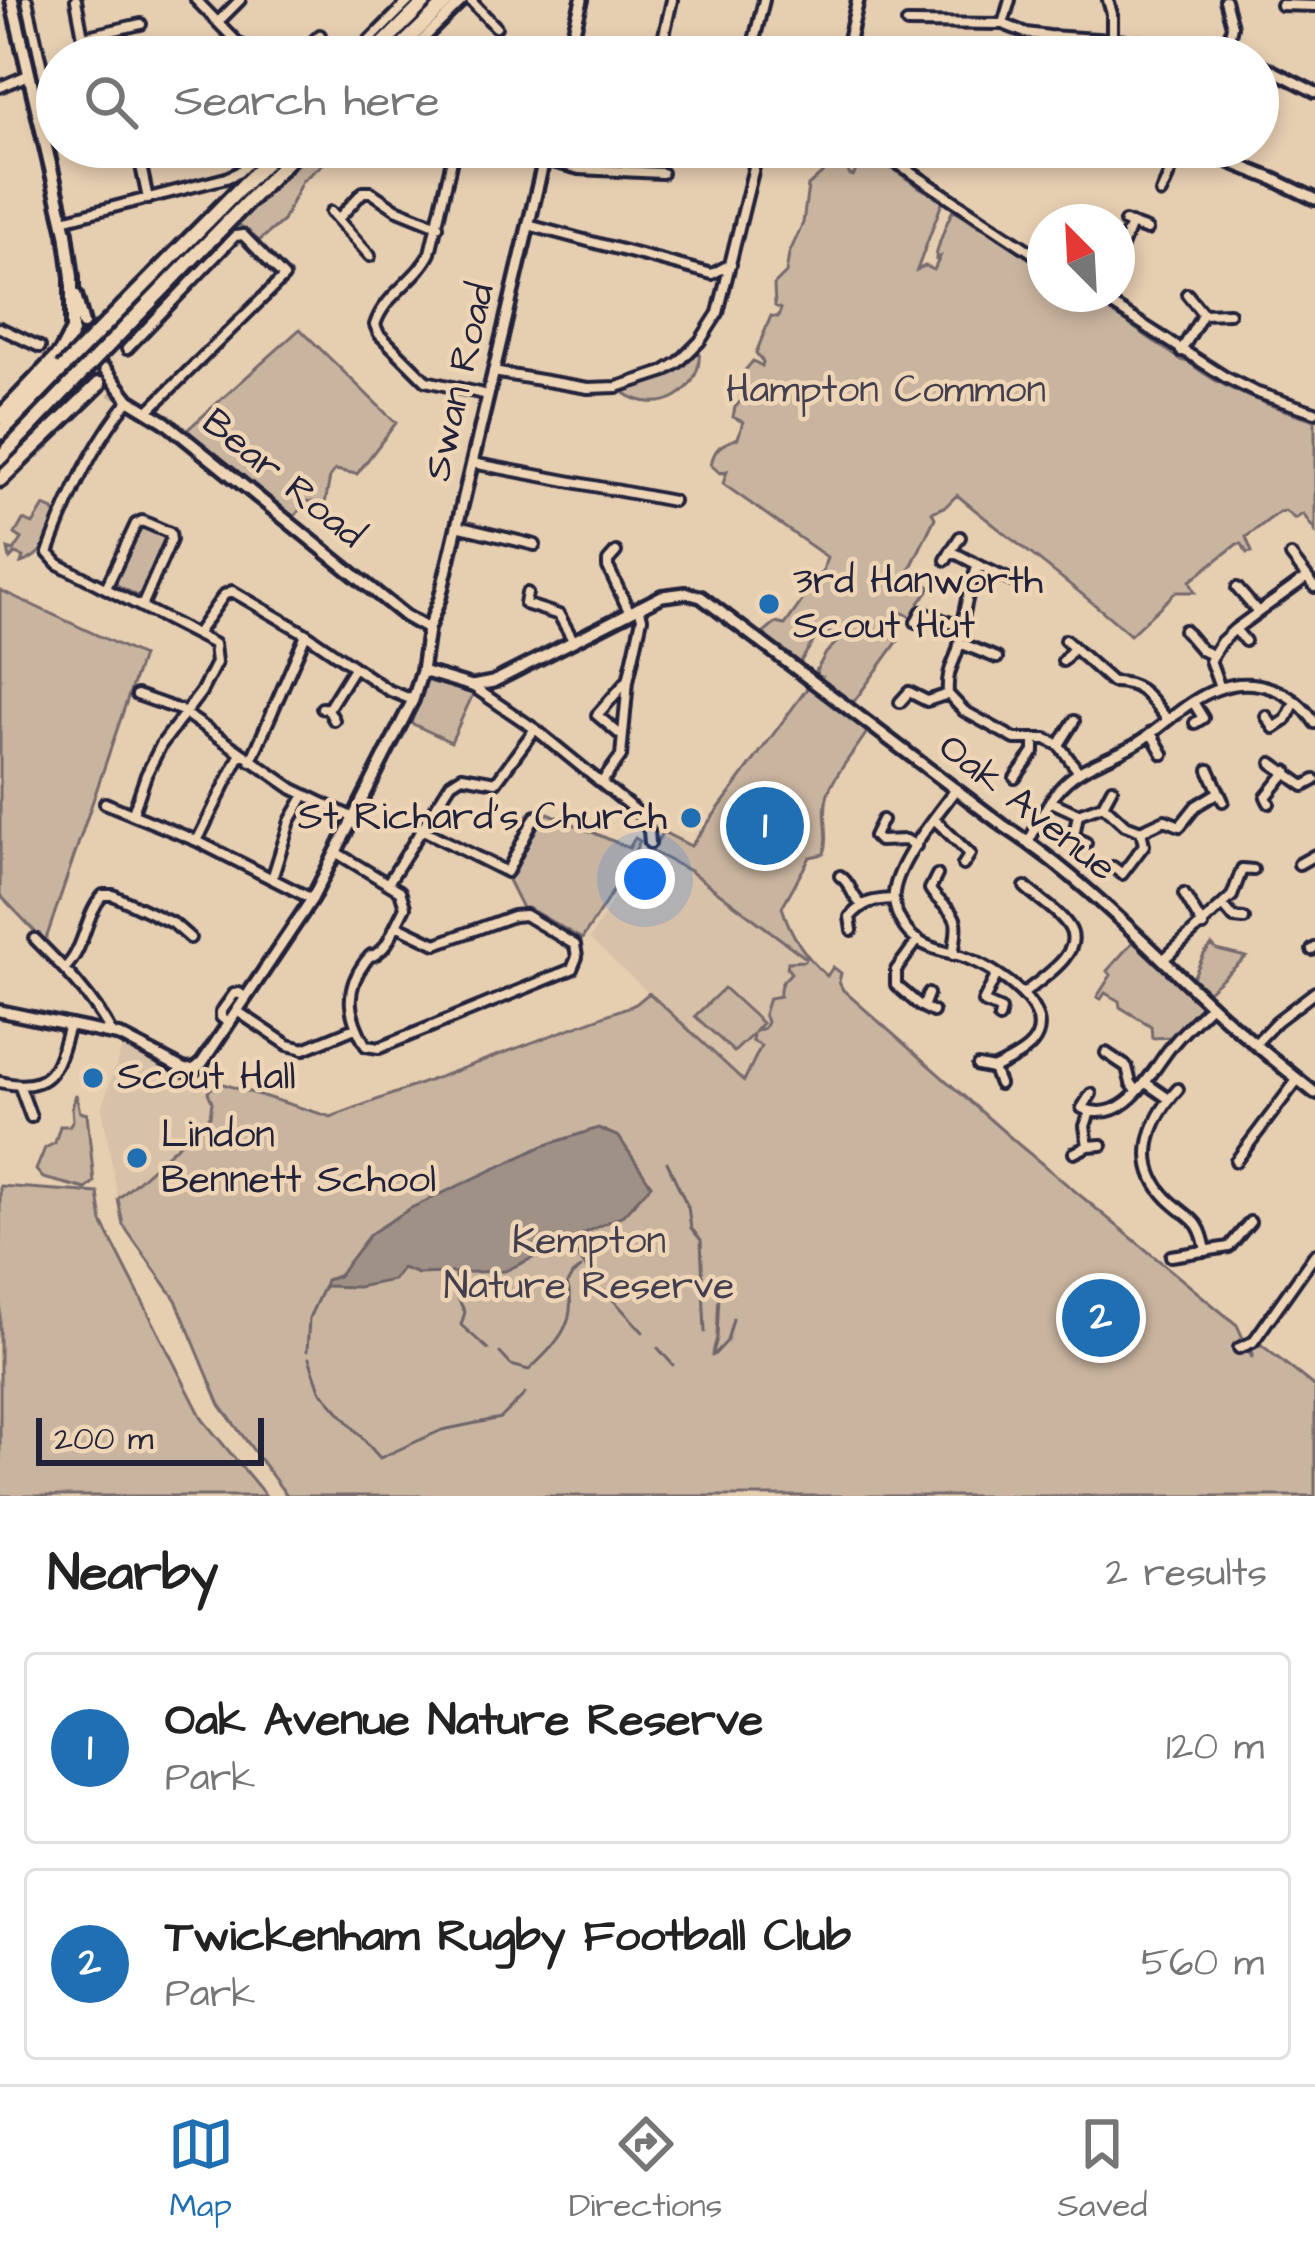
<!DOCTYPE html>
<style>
:root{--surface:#fff;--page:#f6f6f6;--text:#222;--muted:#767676;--line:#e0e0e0;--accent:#1f6fb2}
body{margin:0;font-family:"Architects Daughter",sans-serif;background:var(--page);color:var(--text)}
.compass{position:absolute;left:1027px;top:204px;width:108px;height:108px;border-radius:50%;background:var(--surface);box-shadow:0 6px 18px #0003;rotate:336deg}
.scale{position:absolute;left:36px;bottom:30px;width:228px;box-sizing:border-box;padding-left:12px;border:6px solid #22223b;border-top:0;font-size:33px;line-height:42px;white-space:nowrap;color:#22223b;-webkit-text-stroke:9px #eed5b6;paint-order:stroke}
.you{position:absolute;left:645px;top:879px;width:42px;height:42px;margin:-30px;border:9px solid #fff;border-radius:50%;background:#1a73e8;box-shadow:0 0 0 18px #1a73e833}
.badge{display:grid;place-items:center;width:78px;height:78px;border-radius:50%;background:var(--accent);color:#fff;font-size:39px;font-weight:700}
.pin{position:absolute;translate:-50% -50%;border:6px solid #fff;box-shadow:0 3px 12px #0006}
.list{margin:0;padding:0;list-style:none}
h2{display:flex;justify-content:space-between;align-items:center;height:156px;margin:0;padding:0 48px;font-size:51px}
h2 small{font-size:39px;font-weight:400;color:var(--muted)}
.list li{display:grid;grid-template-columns:78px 1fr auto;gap:36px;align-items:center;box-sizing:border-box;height:192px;margin:0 24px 24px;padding:0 24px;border:3px solid var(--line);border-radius:12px}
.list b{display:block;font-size:45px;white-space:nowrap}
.list p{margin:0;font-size:39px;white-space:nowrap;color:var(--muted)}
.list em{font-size:39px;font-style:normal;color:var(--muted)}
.icon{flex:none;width:66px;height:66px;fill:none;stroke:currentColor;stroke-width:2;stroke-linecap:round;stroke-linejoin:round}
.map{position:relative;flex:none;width:1315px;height:1496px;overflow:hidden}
.search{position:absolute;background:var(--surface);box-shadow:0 6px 18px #0003;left:36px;right:36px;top:36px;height:132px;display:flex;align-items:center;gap:30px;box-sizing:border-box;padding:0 42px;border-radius:66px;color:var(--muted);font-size:45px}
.sheet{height:588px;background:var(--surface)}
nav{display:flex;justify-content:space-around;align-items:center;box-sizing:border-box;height:168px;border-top:3px solid var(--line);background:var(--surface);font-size:33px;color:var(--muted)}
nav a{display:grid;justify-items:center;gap:6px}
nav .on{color:var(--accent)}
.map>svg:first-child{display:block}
.built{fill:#d7c1a8}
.green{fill:#c9b49f;stroke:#766b6d;stroke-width:3}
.water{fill:#a09187;stroke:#6e6569;stroke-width:3}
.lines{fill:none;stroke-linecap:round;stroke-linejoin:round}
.stream{stroke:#6e6569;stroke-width:3}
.tertiary-tunnel{stroke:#bfac99;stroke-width:9;stroke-dasharray:9 4.5;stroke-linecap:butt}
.secondary-tunnel{stroke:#bfac99;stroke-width:10;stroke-dasharray:10 5;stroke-linecap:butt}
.minor-casing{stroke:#22223b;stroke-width:16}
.tertiary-casing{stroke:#22223b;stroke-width:18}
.secondary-casing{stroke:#22223b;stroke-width:20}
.trunk-casing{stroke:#22223b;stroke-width:21}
.minor{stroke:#eed5b6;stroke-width:8}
.tertiary{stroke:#eed5b6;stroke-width:9}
.secondary{stroke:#eed5b6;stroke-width:10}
.trunk{stroke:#eed5b6;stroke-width:12}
.trunk-bridge-casing{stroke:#22223b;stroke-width:21;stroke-linecap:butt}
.trunk-bridge{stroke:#eed5b6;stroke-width:12}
.poi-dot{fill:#1f6fb2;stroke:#eed5b6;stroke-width:4.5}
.labels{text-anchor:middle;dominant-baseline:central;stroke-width:9;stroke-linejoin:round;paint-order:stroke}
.street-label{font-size:39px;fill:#22223b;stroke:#eed5b6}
.park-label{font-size:39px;fill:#433f4f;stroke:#eed5b6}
.poi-label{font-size:39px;fill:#22223b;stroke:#eed5b6;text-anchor:start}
</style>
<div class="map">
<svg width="1315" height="1496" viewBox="0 0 1315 1496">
<rect width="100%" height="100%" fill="#e6ceb1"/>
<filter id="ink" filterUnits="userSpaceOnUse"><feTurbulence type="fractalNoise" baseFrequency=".00833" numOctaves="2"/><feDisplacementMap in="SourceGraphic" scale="24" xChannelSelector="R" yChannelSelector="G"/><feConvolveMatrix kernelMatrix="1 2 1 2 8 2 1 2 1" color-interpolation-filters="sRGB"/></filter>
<g filter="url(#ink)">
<path class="built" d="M651,851L690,871L806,958L743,1081L590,939L637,857L644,862Z
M124,1042L202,1087L208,1092L212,1102L210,1116L118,1199L102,1107Z"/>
<path class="green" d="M313,147H319L325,153L328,151L336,159L335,162H325L302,181L283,221L259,241L238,224Z
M867,152L922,189L943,200L917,270L925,266L934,270L940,257L936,259C936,249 948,219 953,210C964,214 973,223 981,227C995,234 1007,234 1018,248L1027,249L1045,264V294H1088L1095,301L1108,304C1114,313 1123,315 1131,323L1130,325L1183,361H1187C1223,390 1269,406 1315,420V531L1303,514L1295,519L1285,511L1279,512L1246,537L1252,552L1247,553L1242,544H1237L1190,581L1195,592H1176L1130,635C1075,585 1013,542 957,495L946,506L932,512L935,518L910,569L909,575L931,587L919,603L922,607L911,617L897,610L886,635L898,641L853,703L820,680L822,677H818L816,671L826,653L836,643L832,635L822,628L799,664L773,646L764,633L776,623L785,625L823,571L827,557L723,484L727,471L720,473L711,465C714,447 722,444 738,438L743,422L733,417L735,407L742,400L739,391L744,392L746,387L741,375L753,361L762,366L763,362L756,353L771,316L778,317L781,309L775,306L774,285L786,273L789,254L803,223L808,186L828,168L831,161L848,169L849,174L853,176Z
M300,329L396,423L357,474L335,470L330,477L325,504L307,501L294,517L186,431Z
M699,348C704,392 659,418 623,392L668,374Z
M44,506L53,510L56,516C48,538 45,556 21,563L23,557L15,554L10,559L8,549L14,551L22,539L15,534L23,520L33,524Z
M141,525L169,538L140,597L113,583Z
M0,590L142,656L45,942L0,895Z
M426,678L473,694L451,742L411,723Z
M808,687L867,732C856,750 834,775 828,793C821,816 831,835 824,854L810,857L782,907C790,933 806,958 827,976L833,967L841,973L839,982L843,990L1018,1144L1237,1325L1252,1358V1347L1259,1343L1315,1387V1496H287L220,1405L176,1300L123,1225L118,1199L210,1116L212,1102L208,1092L217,1082L331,1117L636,1004L649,993L744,1081L761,1046L752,1041L753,1034L734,1052L695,1016L724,988L762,1023L754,1032L764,1028L767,1022L764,1014L769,998L780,996C779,982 783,982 791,973L787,968L788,962L804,961L806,958L690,871L651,851L663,832L691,846Z
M548,813L629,848L635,838L640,841L620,880L582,939L528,908H522L508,880L515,873L514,865L534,824L541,823Z
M1137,937L1204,1005L1171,1037L1152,1038L1151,1026L1120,1007L1119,1001L1105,993L1101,999L1097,997L1111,975L1107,971Z
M1212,945L1217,950L1246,957L1208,991L1193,978L1204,954Z
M76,1094L80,1112L87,1114L94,1182L86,1189L43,1178L36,1170L45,1148L55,1143L60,1126H69L73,1120L72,1108Z
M0,1186L98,1193L102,1222L203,1420L266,1496H0Z"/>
<path class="water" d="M598,1128L619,1137L651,1185L623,1215L505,1271L418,1274L402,1268L393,1280L358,1287L324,1286L326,1280L338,1276L370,1234L411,1208L543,1146Z"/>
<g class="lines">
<path class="stream" d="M667,1162L688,1207L691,1228L701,1240L705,1332
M567,1240L591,1275
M455,1273V1293L465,1312L461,1325L488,1349
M605,1291L643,1332
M658,1348L673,1365
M307,1351L309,1318L324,1286
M500,1353L511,1365L529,1370C555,1345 580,1322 567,1284L572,1275L581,1268
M714,1355L727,1341L733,1319
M712,1356L717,1338L719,1293
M309,1358L320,1390L380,1458L442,1430L501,1418L525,1394"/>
<path class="tertiary-tunnel" d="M74,337L95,379
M99,384L114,394L125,396"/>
<path class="secondary-tunnel" d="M83,324L102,366L101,374"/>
<defs>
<path id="minor" d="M27,0L51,108L48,113L38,117
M76,0L83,37L91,57
M196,0L239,44L265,57
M470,0L496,27
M1108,0L1112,14V42
M1225,0L1232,26L1227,49
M1281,5L1315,6
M219,21L240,0
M907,23L1003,24L1026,33L1049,36L1208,46L1227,49L1245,57
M1003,24L1010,0
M83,37L141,24
M297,57L320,35
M353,57L410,0
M405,57L463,0
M659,57L672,0
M750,57L764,0
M1047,57L1049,36
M1258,63L1315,92
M0,87L28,75
M137,147L148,199
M455,147L430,253C417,280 384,295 375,325L379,334L426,381L488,395
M873,147L1045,261
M140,159L178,147
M544,160L579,169L662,173
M1161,193L1181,147
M331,212L370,256
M338,219L363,192H371L396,209L438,226
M63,220L226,178L239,172L264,147
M1125,222L1147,230
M528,225L712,274L731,264
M1117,259L1131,224
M1095,294L1225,377L1255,392L1315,412
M1203,314L1229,313
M0,328L40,347
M127,349L235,236L243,235L284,277L148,411
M1181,351L1203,314L1187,294
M493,372L588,388L617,387L663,372L679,362L700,341L718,313L759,147
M129,400C93,444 67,500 48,553L58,564L214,644L216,663L201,692L161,745L146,775L133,813
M472,463L673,501
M457,526L535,545
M951,551L960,537
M616,552L608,561V567L629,611
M1291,556L1307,577
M946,560L951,551L978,565
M1012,581L978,565C968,590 963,612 960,639C958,661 946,665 948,694L964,711L1015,739H1046L1059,745L1078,771
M106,588L136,524L142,521L170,533L171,540L142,606
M1237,588L1258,612
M527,593L525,604L559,615L573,640
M916,622L921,612L959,626
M1235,629L1245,641
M1184,630L1201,650L1212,655
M197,633L224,595L232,591L306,634
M1065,640L1112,682C1142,681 1150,699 1168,720
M960,643L997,658
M1063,661L1073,649
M472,686L535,729L642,816L649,831L650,843
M1220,688L1210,660L1221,642L1235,629L1307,577L1315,587
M137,695L180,710L293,789L354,818
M900,702L909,692L927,701L948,694
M1193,702L1203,718L1195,723
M322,708L328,709L334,720
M328,709L353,669
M1266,716L1274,728L1286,720L1295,702
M1151,733L1163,754
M622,736L597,715L626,682
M1059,745L1074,721
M251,761L306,634L388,690L413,700
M1272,763L1304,786L1315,780
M1209,770L1219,792
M1015,778L1034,752V740
M602,782L621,756L628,681L642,618L639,607
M956,789C937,815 890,870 894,901C896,916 905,932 917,940C935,952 950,951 969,959C995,969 1060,1010 1032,1044C1023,1055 1005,1063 993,1069L999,1084
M1050,801L1078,814L1103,805L1125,825L1141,831L1165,820L1180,826L1196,806L1219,792L1223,801
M105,803L197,841L312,899
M1269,803L1266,797L1287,771
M1103,805L1112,788
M1078,814L1074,836L1086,843
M934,819L970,854L963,865
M882,820L874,836L879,841L906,840L916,846
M421,829L507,872L535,817L537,816
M197,841L241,753
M1029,841C1039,823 1047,801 1062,786C1085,762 1116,758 1142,740C1167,723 1189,699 1218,689C1255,675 1294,691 1315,723
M337,853L400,891L405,907L396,925
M1299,864L1315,855
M1113,867L1122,874L1144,845L1141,831
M937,875L930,889C936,901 953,909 956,922C958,931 954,946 953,955
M840,876C852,884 850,895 861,904
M272,879L290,821L305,795
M388,883L451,783L462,776L496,782L535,729
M1184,894L1203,926
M1223,905L1234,918L1244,919
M525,915L575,945L577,957L572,969L379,1048L366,1046C349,1017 343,991 365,962C377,947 366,963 381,950C388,945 392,933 396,925L436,944L513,916Z
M852,930L850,917C864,901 873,900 893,899
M35,939C63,967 94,998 112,1034
M918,940L896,970V985L919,1005L933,1012
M1312,950L1315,948
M1164,959L1232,896L1242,869L1253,870
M64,969C86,948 84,916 103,895H113L174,924L190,938
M997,974L983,1002L1001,1010L999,1018
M1023,994C1039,980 1086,953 1069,927C1059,911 1039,900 1025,887
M923,1007L928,994
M237,1011L288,1045L304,1049L355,1028
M228,1023L221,1017V1012L234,994L239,993L246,998
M1255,1044L1277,1021L1315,992
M1106,1053L1127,1067L1131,1083L1137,1091
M978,1066L993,1069
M0,1082C53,1094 57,1067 69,1025
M1146,1083L1169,1099
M20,1087L31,1117
M1178,1089C1149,1121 1133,1164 1168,1199C1191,1221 1200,1217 1206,1251
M1091,1094L1082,1108C1124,1127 1149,1075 1170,1048C1182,1032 1197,1019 1211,1005
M1088,1146L1102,1145
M1074,1153L1088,1146L1085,1126L1090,1112
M1236,1161L1298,1079
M1171,1256L1229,1247L1250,1222
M1239,1348L1253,1342L1315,1254"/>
<path id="tertiary" d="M567,57L582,0
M845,57L858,0
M1192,147L1273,179L1315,199
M105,369L129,400L165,422L405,616L428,629
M422,671L472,686L493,682L662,596L686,593L701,597L1004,826C1082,877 1147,946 1215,1009C1247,1038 1281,1066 1315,1093
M0,1011L120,1036L185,1070L195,1069L202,1063L312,899L413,700L422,671L428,629L440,598L547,147"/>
<path id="secondary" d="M12,0L66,233L72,277V332
M75,295L83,324"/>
<path id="trunk" d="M370,57L427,0
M390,57L449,0
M174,255L281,147
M184,267L301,147
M0,417L61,353L72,332
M0,433L62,369
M0,458L71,384
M0,480L99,384"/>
</defs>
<use href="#minor" class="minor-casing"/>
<use href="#tertiary" class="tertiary-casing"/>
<use href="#secondary" class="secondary-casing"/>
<use href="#trunk" class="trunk-casing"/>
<use href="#minor" class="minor"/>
<use href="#tertiary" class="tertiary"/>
<use href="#secondary" class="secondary"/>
<use href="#trunk" class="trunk"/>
<defs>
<path id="trunk-bridge" d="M62,369L174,255
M71,384L184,267"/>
</defs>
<use href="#trunk-bridge" class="trunk-bridge-casing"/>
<use href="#trunk-bridge" class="trunk-bridge"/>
</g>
</g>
<g class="poi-dot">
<circle cx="769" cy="604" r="12"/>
<circle cx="691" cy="818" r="12"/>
<circle cx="93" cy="1078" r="12"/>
<circle cx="137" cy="1158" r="12"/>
</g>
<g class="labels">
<g class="street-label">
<text transform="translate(460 382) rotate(-77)">Swan Road</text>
<text transform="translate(283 479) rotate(39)">Bear Road</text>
<text transform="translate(1027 808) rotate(38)">Oak Avenue</text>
</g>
<g class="park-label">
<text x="886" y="391">Hampton Common</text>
<text x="589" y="1242">Kempton<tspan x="589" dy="45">Nature Reserve</tspan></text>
</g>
<g class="poi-label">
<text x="793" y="582">3rd Hanworth<tspan x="793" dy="45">Scout Hut</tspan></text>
<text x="667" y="818" text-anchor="end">St Richard's Church</text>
<text x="117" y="1078">Scout Hall</text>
<text x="161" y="1136">Lindon<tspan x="161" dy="45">Bennett School</tspan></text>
</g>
</g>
</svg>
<svg class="compass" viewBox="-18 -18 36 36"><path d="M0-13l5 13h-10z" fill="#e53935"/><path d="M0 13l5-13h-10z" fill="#767676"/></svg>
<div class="scale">200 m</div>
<div class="you"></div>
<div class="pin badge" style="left:765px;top:826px">1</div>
<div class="pin badge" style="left:1101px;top:1318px">2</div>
<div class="search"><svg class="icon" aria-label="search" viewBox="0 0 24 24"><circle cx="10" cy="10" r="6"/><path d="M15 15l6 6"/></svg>Search here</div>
</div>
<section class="sheet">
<h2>Nearby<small>2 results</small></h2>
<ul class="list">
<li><span class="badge">1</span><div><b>Oak Avenue Nature Reserve</b><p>Park</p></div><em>120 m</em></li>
<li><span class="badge">2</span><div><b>Twickenham Rugby Football Club</b><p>Park</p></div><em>560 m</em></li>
</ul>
</section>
<nav>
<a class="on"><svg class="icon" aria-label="map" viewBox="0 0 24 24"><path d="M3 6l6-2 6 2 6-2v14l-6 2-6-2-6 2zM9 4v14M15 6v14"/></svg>Map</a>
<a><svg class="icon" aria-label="directions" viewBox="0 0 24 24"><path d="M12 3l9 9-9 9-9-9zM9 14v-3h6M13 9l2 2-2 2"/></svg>Directions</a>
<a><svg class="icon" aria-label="saved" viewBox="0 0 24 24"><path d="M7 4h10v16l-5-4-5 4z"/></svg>Saved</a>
</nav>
